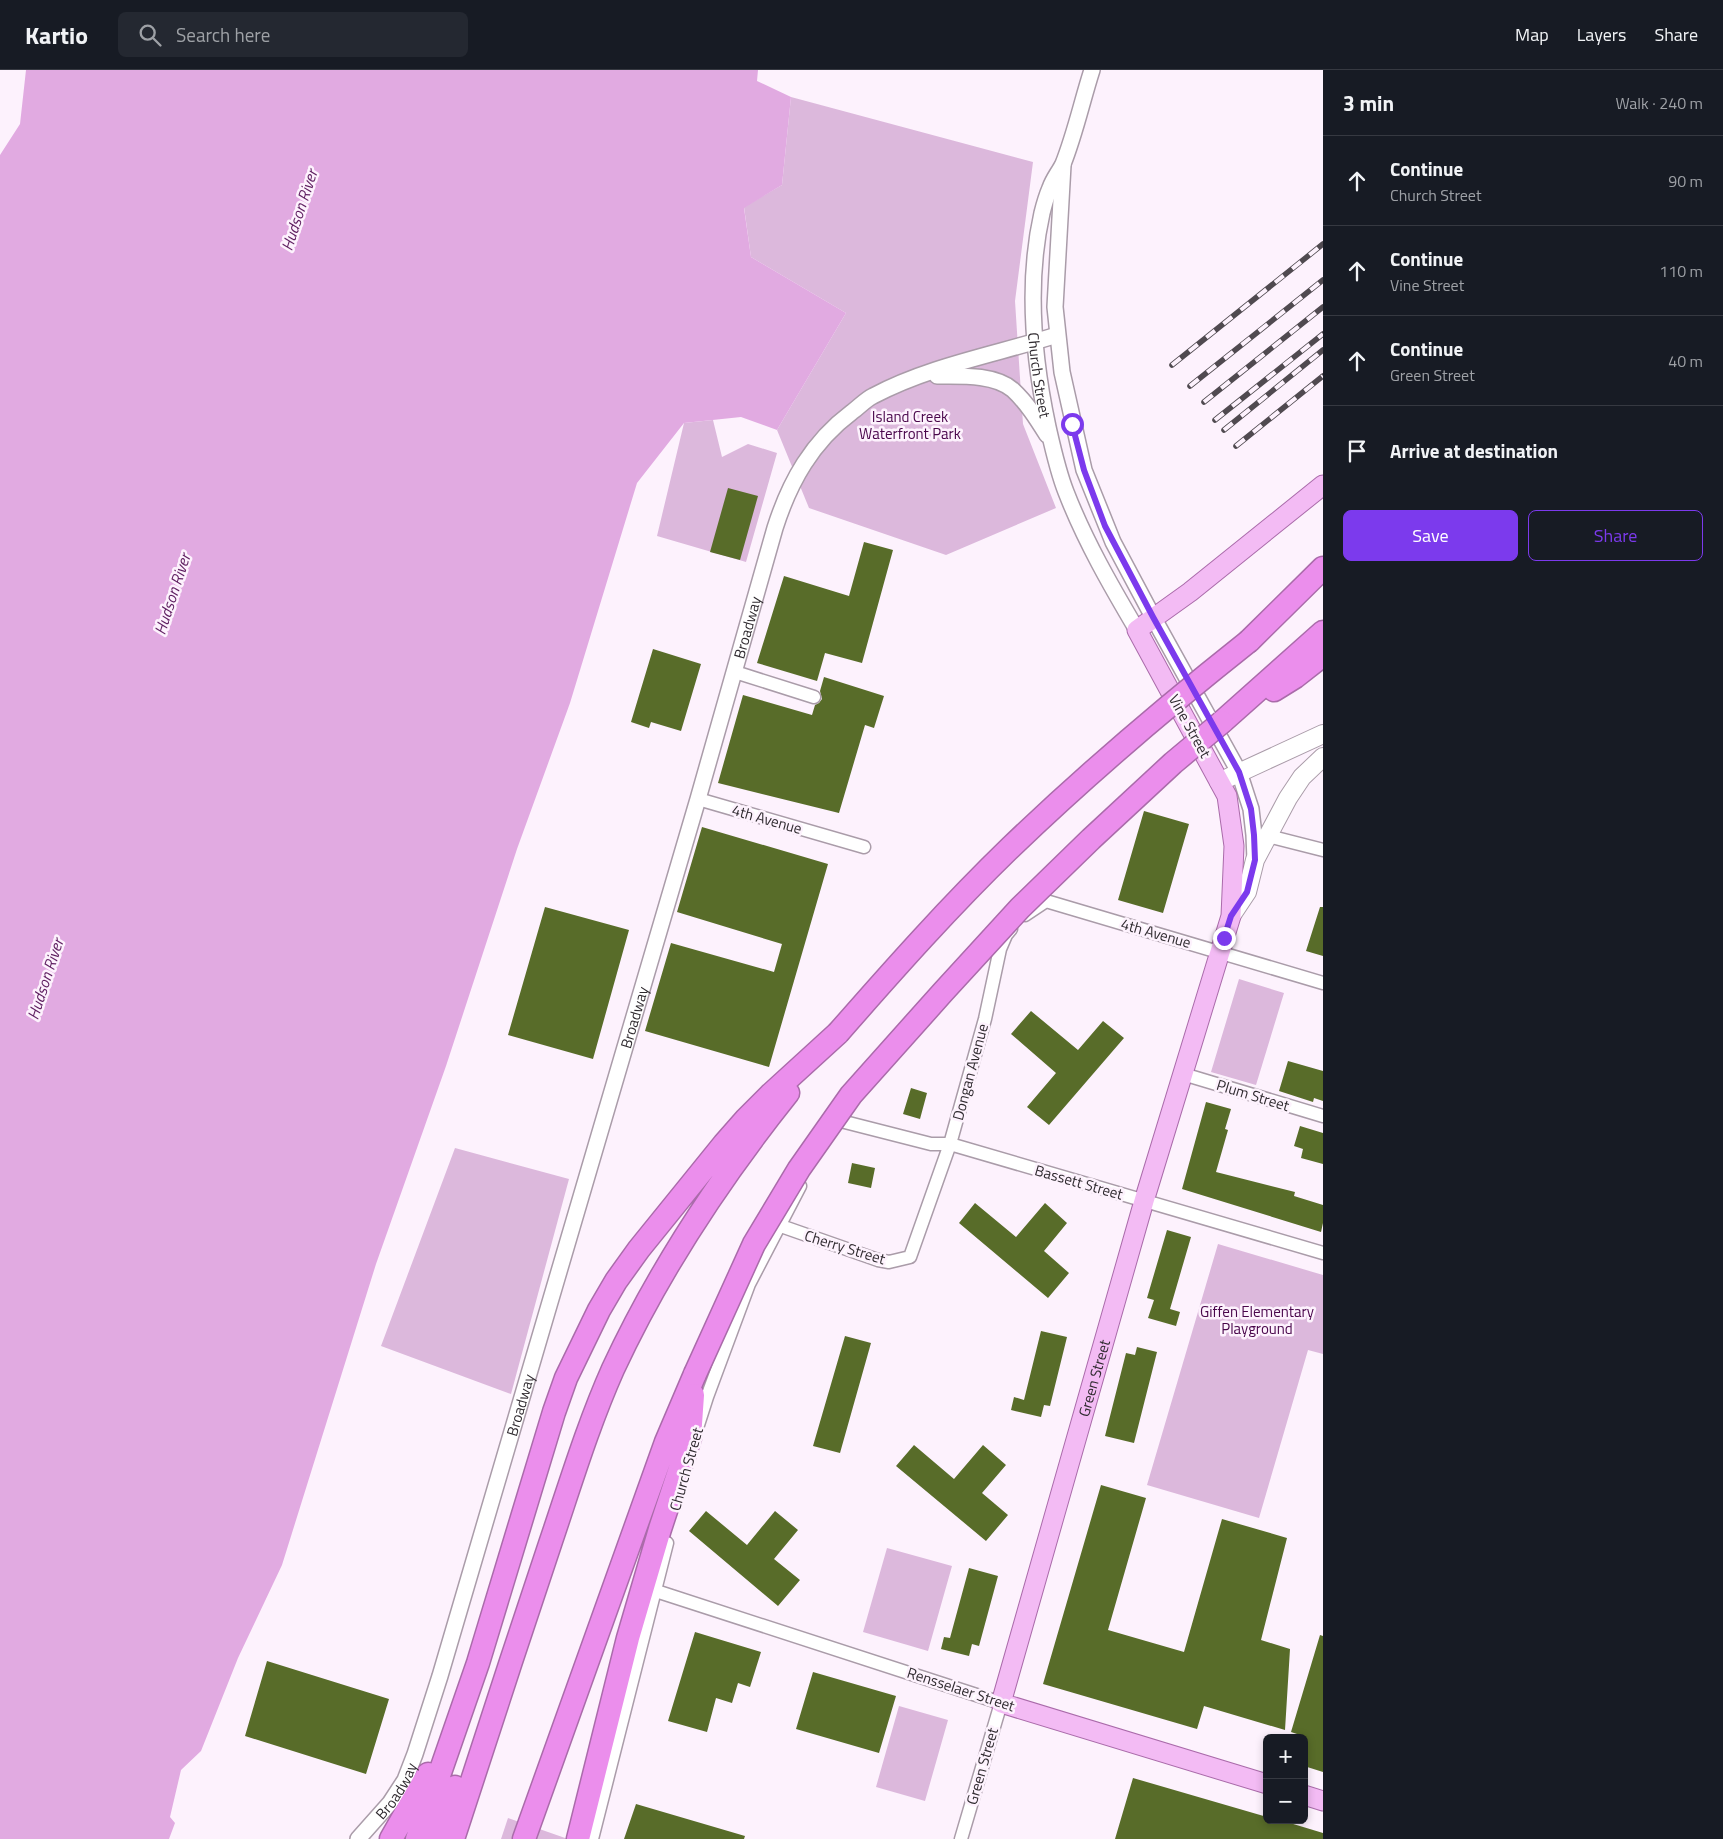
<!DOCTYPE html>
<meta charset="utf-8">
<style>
:root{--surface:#171b24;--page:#242831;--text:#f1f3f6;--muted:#9ea1a6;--line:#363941;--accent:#7c3aed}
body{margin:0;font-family:"Titillium Web",sans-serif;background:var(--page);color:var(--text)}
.controls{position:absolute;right:15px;bottom:15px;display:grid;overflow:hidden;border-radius:8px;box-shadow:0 2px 8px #0003}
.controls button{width:45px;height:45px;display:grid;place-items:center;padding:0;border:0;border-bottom:1px solid var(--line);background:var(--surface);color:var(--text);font:25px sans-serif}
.stop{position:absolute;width:15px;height:15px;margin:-11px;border:4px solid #7c3aed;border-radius:50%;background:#fff}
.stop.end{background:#7c3aed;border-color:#fff;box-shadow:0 1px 5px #0008}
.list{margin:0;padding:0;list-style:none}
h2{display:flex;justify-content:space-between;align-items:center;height:65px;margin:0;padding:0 20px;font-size:21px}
h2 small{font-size:16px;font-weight:400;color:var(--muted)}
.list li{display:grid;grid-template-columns:32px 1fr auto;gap:15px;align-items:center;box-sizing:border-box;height:90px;padding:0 20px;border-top:1px solid var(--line)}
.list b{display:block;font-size:19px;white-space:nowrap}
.list p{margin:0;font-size:16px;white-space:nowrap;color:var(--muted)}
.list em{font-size:16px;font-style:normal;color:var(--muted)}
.actions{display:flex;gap:10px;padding:15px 20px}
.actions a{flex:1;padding:11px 0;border:1px solid var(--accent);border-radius:8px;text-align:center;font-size:18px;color:var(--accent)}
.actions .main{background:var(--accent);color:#fff}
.icon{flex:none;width:28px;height:28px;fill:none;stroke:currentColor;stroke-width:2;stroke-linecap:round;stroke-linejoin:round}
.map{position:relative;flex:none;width:1323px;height:1769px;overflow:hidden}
header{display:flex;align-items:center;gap:30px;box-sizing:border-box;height:70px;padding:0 25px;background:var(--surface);border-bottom:1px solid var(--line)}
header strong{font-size:24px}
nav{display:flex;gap:28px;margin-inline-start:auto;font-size:18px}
.search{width:350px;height:45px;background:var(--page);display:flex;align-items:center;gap:12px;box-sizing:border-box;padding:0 18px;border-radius:8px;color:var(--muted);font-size:19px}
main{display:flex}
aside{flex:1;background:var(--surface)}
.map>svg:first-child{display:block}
.green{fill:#dcb8dc}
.water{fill:#e1aae1}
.building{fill:#586c29}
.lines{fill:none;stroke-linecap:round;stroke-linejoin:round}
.minor-casing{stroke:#aa9ca9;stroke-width:15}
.tertiary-casing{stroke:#aa9ca9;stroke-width:18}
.secondary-casing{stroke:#aa9ca9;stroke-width:20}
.primary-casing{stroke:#aa6baa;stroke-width:21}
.motorway-casing{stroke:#aa6baa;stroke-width:25}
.minor{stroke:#fff;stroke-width:12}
.tertiary{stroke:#fff;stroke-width:15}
.secondary{stroke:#fff;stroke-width:18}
.primary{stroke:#f3bbf4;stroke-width:19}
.motorway{stroke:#eb8eec;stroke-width:22}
.rail-casing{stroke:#504a50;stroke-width:5.5}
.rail{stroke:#fdf2fd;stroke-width:4;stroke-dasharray:11;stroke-linecap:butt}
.motorway-bridge-casing{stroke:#aa6baa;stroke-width:25;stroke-linecap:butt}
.motorway-bridge{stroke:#eb8eec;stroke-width:22}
.route{stroke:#7c3aed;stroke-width:6}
.labels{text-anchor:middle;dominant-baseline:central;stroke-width:5;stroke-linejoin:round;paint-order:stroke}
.street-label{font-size:15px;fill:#302b30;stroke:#fdf2fd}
.park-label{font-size:15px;fill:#49064b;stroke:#fdf2fd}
.water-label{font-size:16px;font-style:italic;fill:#5e1e60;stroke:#fdf2fd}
</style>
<header>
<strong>Kartio</strong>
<div class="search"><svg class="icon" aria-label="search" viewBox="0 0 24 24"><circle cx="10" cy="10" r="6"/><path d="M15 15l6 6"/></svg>Search here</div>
<nav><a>Map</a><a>Layers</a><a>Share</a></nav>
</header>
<main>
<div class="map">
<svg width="1323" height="1769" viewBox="0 0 1323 1769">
<rect width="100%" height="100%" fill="#fdf2fd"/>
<path class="green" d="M791,27L1033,92L1015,231L1023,354L1056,438L946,485L809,438L777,360L846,243L751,187L744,137L782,115Z
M713,350L722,387L748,374L777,383L746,492L657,466L684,353Z
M1239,909L1284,923L1256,1015L1211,1002Z
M455,1078L569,1109L511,1324L381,1276Z
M1218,1174L1323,1205V1284L1308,1280L1259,1448L1147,1415Z
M887,1478L952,1496L928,1581L863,1562Z
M899,1636L948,1650L925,1731L876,1717Z
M508,1748L568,1769H501Z"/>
<path class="water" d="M26,0H758L757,11L791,27L782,115L744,138L751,187L846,243L777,360L741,347L684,353L637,413L570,633L517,779L446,996L376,1194L282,1495L238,1588L201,1681L181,1700L170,1747L175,1753L169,1769H0V85L20,54Z"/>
<path class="building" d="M728,418L758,426L740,490L710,482Z
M864,472L893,480L862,593L825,583L817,611L757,593L784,506L849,526Z
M653,579L701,594L681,661L651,652L649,658L631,652Z
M824,607L884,626L874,658L865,655L839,743L718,713L743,625L812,645L815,635L819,633L822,629L820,621Z
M1144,741L1189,754L1163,843L1118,830Z
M702,757L828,794L769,997L645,961L671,873L774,902L782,874L677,842Z
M545,837L629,860L593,989L508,965Z
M1320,837H1323V886L1306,881Z
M1031,941L1078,980L1103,951L1124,968L1049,1055L1027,1037L1056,1003L1011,964Z
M1288,991L1323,1001V1031L1314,1028L1313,1032L1279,1021Z
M911,1018L927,1023L920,1049L903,1044Z
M1206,1032L1231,1039L1225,1059L1228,1060L1216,1102L1295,1122L1294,1126L1323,1135V1153L1321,1162L1182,1119Z
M1300,1056L1323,1063V1094L1301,1088L1303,1079L1294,1076Z
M852,1093L875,1098L871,1118L848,1113Z
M975,1133L1016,1167L1045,1133L1067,1153L1044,1181L1069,1203L1048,1228L959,1153Z
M1167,1160L1191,1167L1170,1239L1180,1242L1176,1256L1148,1248L1154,1230L1147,1228Z
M1041,1261L1067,1267L1050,1336L1044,1335L1041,1347L1011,1340L1014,1327L1024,1330Z
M845,1266L871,1273L840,1383L813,1376Z
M1137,1277L1157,1282L1134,1373L1105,1366L1126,1283L1135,1285Z
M914,1375L954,1409L983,1375L1006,1395L982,1423L1008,1445L986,1471L896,1396Z
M1101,1415L1146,1428L1108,1560L1184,1582L1222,1449L1287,1468L1261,1570L1290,1579L1285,1660L1204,1636L1197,1659L1043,1614Z
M706,1441L747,1475L775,1441L798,1460L774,1489L800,1510L778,1536L689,1461Z
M969,1498L998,1506L979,1576L972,1574L969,1586L941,1579L944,1567L950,1568Z
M695,1562L761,1582L750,1617L738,1613L732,1633L716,1628L707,1662L668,1651Z
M1320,1565L1323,1566V1702L1304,1696V1668H1299L1300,1665L1291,1662Z
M267,1591L389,1629L366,1704L245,1666Z
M813,1602L896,1626L879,1683L796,1659Z
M1133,1708L1267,1747V1750H1280L1323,1763V1769H1115Z
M636,1734L745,1766L744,1769H624Z"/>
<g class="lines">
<defs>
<path id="minor" d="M735,602L814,627
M698,729L864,777
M1268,766L1323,780
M1025,845L1046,831L1323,913
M1183,1004L1323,1046
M832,1052L833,1049L931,1074H950L1323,1183
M781,1156L878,1190L889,1192L910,1187L950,1074L985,949L1000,879L1006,865L1011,859
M698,1355L707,1327L749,1214L800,1116
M656,1521L1001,1633L961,1769
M592,1769L667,1473"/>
<g id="tertiary">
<path id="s1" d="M1092,0C1082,31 1075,64 1063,94C1059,102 1053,109 1050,118C1047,125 1044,135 1042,143C1026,214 1033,287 1048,357C1053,379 1058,402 1066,422C1085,471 1111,516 1137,560"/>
<path d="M1063,95L1055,237L1062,302L1084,400L1113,472L1153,547L1239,702L1251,739L1254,765L1255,790"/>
<path d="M937,306C960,306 995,304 1013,320C1027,333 1037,349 1047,365"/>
<path id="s2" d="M358,1769L390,1733L405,1710L415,1684L440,1606L698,729L775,458C790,411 812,372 852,342C859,337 865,330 873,326C929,296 997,284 1057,265"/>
</g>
<path id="secondary" d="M1219,712L1323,664
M1231,846L1247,822L1255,790L1288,728L1302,707L1323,687"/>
<g id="primary">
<path id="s3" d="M1267,1714L1001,1633L1144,1131L1231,846L1234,776L1227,726L1137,560L1190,522L1323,415"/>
<path d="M1304,1725L1323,1731"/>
</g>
<path id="motorway" d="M1249,571L1323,498
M1274,620L1295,607L1323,585
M1222,652L1323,562
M391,1769L428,1704
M417,1769L478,1593L554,1342L566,1308L599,1240L616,1211L639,1179L724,1074L746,1049L770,1025L838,963
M434,1769L455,1717
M453,1769C485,1671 517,1572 550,1474C570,1415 588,1355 613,1299C659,1200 720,1108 788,1023
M524,1769L666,1372L695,1304
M578,1769L628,1568L660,1459L690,1368L693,1325"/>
</defs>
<use href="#minor" class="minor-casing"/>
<use href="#tertiary" class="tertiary-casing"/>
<use href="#secondary" class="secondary-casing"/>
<use href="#primary" class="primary-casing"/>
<use href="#motorway" class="motorway-casing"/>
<use href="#minor" class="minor"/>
<use href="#tertiary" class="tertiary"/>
<use href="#secondary" class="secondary"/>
<use href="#primary" class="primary"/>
<use href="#motorway" class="motorway"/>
<defs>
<path id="rail" d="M1172,295L1323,174
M1190,316L1323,210
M1204,332L1323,237
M1215,350L1323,264
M1224,360L1323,280
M1236,376L1323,306"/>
</defs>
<use href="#rail" class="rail-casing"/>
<use href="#rail" class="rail"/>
<defs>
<path id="motorway-bridge" d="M838,963C894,899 950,836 1011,777C1087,704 1167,636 1249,571
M695,1304L754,1174L799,1099L851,1025L943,922L1020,838L1091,769L1173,693L1222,652"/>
</defs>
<use href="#motorway-bridge" class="motorway-bridge-casing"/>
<use href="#motorway-bridge" class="motorway-bridge"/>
</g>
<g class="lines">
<path class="route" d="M1072,354L1084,400L1105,456L1153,547L1239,702L1251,739L1254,765L1255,790L1247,822L1231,846L1224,868"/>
</g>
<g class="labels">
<g class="street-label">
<text stroke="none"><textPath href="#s1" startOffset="315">Church Street</textPath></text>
<text stroke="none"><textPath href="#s2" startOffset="1278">Broadway</textPath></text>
<text transform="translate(1190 656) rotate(61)">Vine Street</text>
<text transform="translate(767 749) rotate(16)">4th Avenue</text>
<text transform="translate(1156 863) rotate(16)">4th Avenue</text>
<text stroke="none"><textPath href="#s2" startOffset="872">Broadway</textPath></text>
<text transform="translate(970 1002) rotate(-75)">Dongan Avenue</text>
<text transform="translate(1253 1025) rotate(17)">Plum Street</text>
<text transform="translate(1079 1112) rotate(16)">Bassett Street</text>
<text transform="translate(845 1177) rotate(17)">Cherry Street</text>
<text stroke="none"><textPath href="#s3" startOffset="616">Green Street</textPath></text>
<text stroke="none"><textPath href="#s2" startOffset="468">Broadway</textPath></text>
<text transform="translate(686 1399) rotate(-74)">Church Street</text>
<text transform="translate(961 1619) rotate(18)">Rensselaer Street</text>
<text transform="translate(982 1696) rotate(-74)">Green Street</text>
<text stroke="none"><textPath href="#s2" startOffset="62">Broadway</textPath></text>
</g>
<g class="park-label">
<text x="910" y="346">Island Creek<tspan x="910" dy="17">Waterfront Park</tspan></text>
<text x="1257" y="1241">Giffen Elementary<tspan x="1257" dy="17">Playground</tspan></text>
</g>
<g class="water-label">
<text transform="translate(299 140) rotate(-72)">Hudson River</text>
<text transform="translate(172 524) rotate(-72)">Hudson River</text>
<text transform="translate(45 909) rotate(-72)">Hudson River</text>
</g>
</g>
</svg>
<div class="controls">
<button>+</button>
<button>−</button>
</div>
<div class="stop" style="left:1072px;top:354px"></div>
<div class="stop end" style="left:1224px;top:868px"></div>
</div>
<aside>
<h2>3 min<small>Walk · 240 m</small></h2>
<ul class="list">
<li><svg class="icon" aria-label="ahead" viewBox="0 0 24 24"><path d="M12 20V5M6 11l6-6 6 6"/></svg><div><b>Continue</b><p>Church Street</p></div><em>90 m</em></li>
<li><svg class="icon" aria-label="ahead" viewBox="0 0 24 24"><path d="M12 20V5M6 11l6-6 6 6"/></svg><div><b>Continue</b><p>Vine Street</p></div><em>110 m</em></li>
<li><svg class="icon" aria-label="ahead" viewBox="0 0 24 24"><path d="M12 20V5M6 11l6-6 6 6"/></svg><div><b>Continue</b><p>Green Street</p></div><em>40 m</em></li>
<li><svg class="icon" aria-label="arrive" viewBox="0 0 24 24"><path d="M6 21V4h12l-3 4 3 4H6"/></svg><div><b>Arrive at destination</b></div></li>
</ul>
<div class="actions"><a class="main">Save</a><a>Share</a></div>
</aside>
</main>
